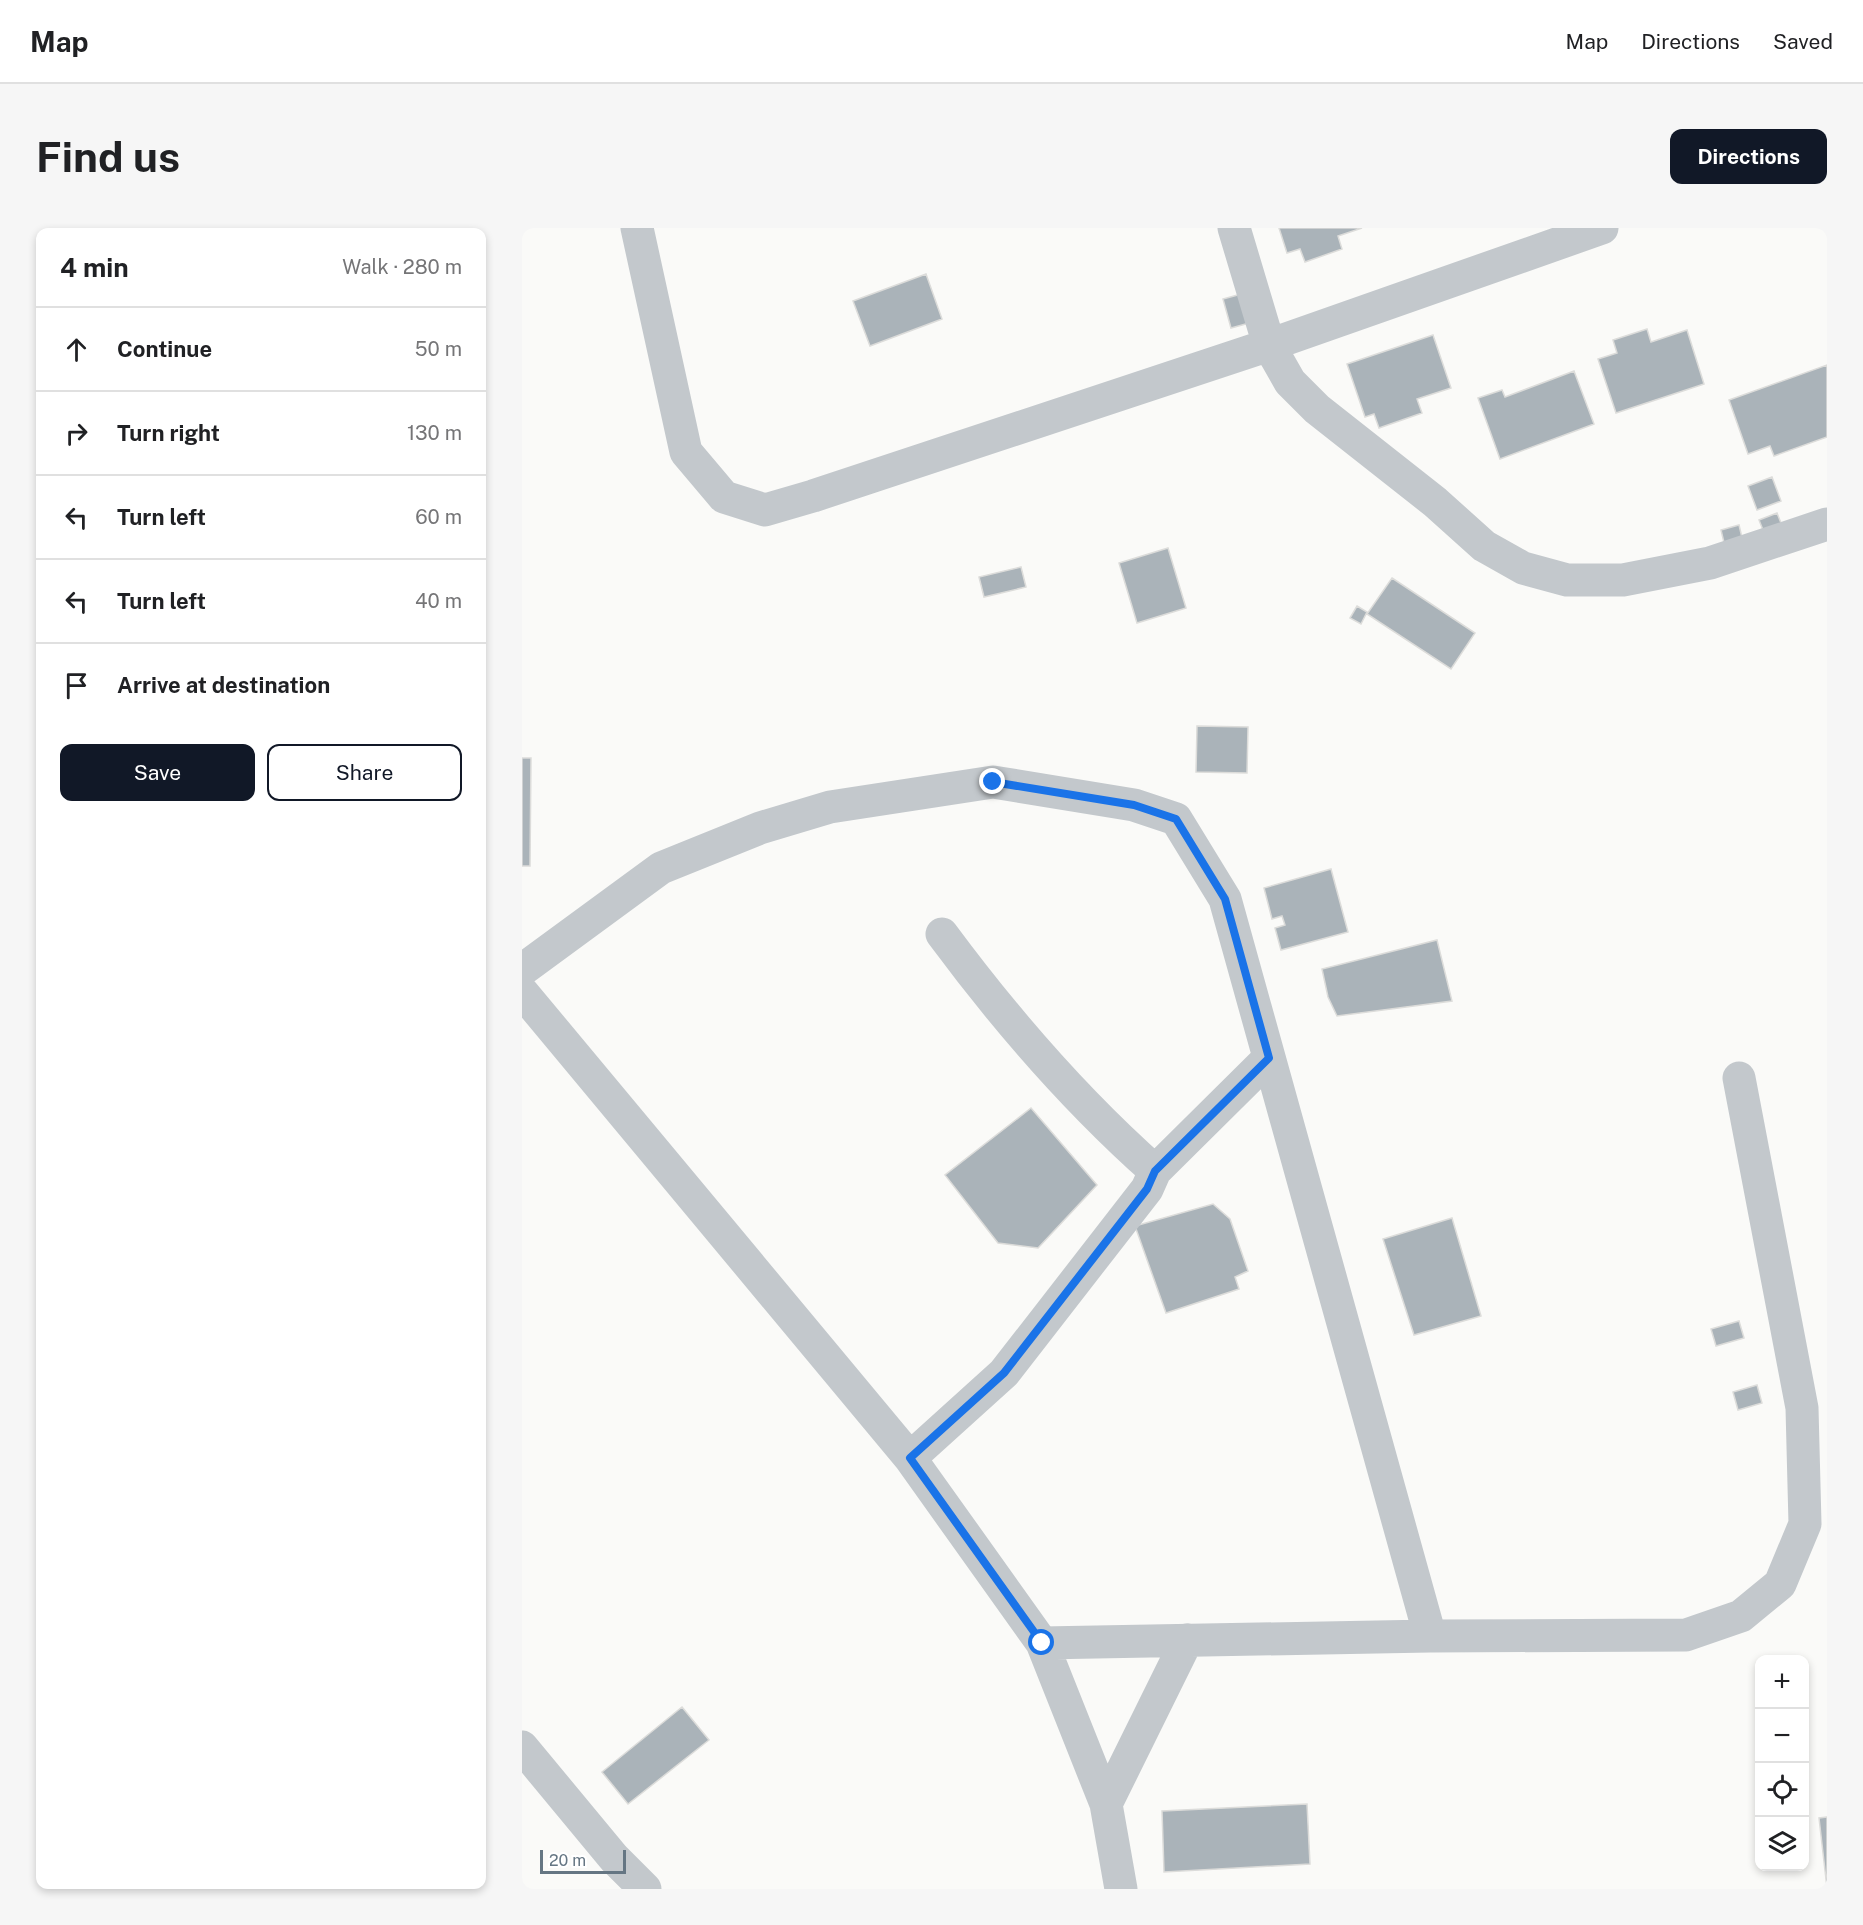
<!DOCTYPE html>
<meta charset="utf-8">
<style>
:root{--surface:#fff;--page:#f6f6f6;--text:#202124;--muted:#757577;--line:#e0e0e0;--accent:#111827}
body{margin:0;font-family:"Public Sans",sans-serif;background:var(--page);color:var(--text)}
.controls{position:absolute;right:18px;bottom:18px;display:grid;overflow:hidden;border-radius:12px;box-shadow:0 3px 9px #0003}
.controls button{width:54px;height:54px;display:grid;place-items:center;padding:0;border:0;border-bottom:2px solid var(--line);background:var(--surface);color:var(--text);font:30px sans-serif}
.scale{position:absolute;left:18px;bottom:15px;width:86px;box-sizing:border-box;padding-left:6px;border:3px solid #657683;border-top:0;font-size:16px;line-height:21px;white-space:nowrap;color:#657683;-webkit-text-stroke:4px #fff;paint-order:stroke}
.stop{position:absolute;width:18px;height:18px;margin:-14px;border:4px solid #1a73e8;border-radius:50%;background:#fff}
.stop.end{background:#1a73e8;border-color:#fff;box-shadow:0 2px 6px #0008}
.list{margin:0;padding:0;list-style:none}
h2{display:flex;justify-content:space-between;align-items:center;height:78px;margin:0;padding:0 24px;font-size:26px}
h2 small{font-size:20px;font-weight:400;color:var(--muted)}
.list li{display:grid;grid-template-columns:39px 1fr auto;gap:18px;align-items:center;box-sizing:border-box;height:84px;padding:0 24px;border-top:2px solid var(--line)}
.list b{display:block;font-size:22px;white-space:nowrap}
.list em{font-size:20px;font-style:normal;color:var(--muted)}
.actions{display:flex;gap:12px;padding:18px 24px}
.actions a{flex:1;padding:14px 0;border:2px solid var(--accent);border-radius:12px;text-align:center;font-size:21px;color:var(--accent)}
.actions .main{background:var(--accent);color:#fff}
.icon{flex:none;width:33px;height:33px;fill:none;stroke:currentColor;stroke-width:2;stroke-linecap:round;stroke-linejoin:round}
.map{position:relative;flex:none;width:1305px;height:1661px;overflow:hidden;border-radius:12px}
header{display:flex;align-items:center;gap:36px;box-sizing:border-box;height:84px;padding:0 30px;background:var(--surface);border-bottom:2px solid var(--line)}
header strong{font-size:28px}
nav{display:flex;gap:33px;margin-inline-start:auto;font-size:21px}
.intro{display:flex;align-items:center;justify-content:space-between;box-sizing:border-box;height:144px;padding:0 36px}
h1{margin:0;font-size:42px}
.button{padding:15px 27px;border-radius:12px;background:var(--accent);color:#fff;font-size:21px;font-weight:700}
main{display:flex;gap:36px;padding:0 36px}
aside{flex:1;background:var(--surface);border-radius:12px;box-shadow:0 3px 9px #0003}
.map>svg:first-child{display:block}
.building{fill:#aab3b9;stroke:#dcdcda;stroke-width:1.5}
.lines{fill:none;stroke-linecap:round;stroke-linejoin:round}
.minor{stroke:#c3c8cc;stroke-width:33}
.route{stroke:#1a73e8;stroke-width:8}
</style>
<header>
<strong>Map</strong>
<nav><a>Map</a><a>Directions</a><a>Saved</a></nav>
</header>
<div class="intro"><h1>Find us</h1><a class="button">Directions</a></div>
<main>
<aside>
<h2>4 min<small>Walk · 280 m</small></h2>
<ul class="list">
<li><svg class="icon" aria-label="ahead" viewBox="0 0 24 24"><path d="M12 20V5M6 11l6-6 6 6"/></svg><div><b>Continue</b></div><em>50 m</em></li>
<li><svg class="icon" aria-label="right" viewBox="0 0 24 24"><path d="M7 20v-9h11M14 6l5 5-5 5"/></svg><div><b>Turn right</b></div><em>130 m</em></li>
<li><svg class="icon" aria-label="left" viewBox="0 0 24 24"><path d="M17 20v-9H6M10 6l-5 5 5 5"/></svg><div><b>Turn left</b></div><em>60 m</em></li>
<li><svg class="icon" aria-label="left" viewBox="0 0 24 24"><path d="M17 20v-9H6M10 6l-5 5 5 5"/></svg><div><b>Turn left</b></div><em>40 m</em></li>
<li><svg class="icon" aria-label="arrive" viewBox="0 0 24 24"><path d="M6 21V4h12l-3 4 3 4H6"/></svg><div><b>Arrive at destination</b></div></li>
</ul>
<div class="actions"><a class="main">Save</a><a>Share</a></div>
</aside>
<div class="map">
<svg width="1305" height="1661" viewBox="0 0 1305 1661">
<rect width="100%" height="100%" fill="#fafaf8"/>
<path class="building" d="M757,0H840L816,8L820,21L783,34L778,21L765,25Z
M404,46L420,91L348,118L331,73Z
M723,65L731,94L709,100L701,71Z
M1125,101L1129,114L1165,102L1182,156L1094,185L1076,131L1095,125L1091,112Z
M911,107L929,160L895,171L900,185L857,200L852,186L843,189L825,136Z
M1305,137V209L1252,228L1248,218L1226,226L1207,172Z
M1052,143L1072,196L978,231L956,170L980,162L983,169Z
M1250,249L1259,273L1235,282L1226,258Z
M1255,285L1263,305L1245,312L1237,292Z
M1217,297L1222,318L1204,323L1199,302Z
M646,320L664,380L615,395L597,335Z
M499,339L504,359L462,369L457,349Z
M870,350L953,405L929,441L845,386Z
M835,378L845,384L839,396L828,390Z
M675,498L726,499L725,545L674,544Z
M0,530H9L8,638H0Z
M809,641L826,704L759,722L753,700L763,697L760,688L750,691L742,660Z
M915,712L930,773L815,788L806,769L800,741Z
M509,880L575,957L516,1020L476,1015L423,947Z
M691,976L708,991L726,1043L713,1049L717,1061L644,1085L613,998Z
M930,990L959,1088L892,1107L861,1011Z
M1217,1093L1222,1110L1194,1118L1189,1101Z
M1235,1157L1240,1175L1216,1182L1211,1164Z
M160,1479L187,1512L106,1576L80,1544Z
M785,1576L788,1636L642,1644L640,1583Z
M1305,1589V1660L1297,1590Z"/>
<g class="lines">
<path class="minor" d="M115,0L164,224L202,269L243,282L291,268L747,117L1080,0
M712,0L747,117L768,154L795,181L913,274L962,318L1001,340L1045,352H1101L1188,335L1305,296
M0,742L139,640L238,600L308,579L471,554L612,577L654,591L703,671L908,1408
M0,764L388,1230L520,1415L584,1576L599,1661
M633,943L747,830
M388,1230L482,1145L625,961L633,943C554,873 483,791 420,706
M520,1415L908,1408L1164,1407L1219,1388L1258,1356L1283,1296L1280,1180L1217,850
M0,1519L92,1630L123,1661
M584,1576L665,1412"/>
</g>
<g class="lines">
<path class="route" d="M471,554L612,577L654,591L703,671L747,830L633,943L625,961L482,1145L388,1230L520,1415"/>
</g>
</svg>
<div class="controls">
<button>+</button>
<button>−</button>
<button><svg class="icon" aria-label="locate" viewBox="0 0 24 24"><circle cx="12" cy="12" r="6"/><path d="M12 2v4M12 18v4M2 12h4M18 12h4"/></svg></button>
<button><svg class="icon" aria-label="layers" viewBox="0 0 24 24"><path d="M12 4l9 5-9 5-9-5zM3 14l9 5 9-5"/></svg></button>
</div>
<div class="scale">20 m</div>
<div class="stop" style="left:520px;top:1415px"></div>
<div class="stop end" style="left:471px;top:554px"></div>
</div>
</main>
